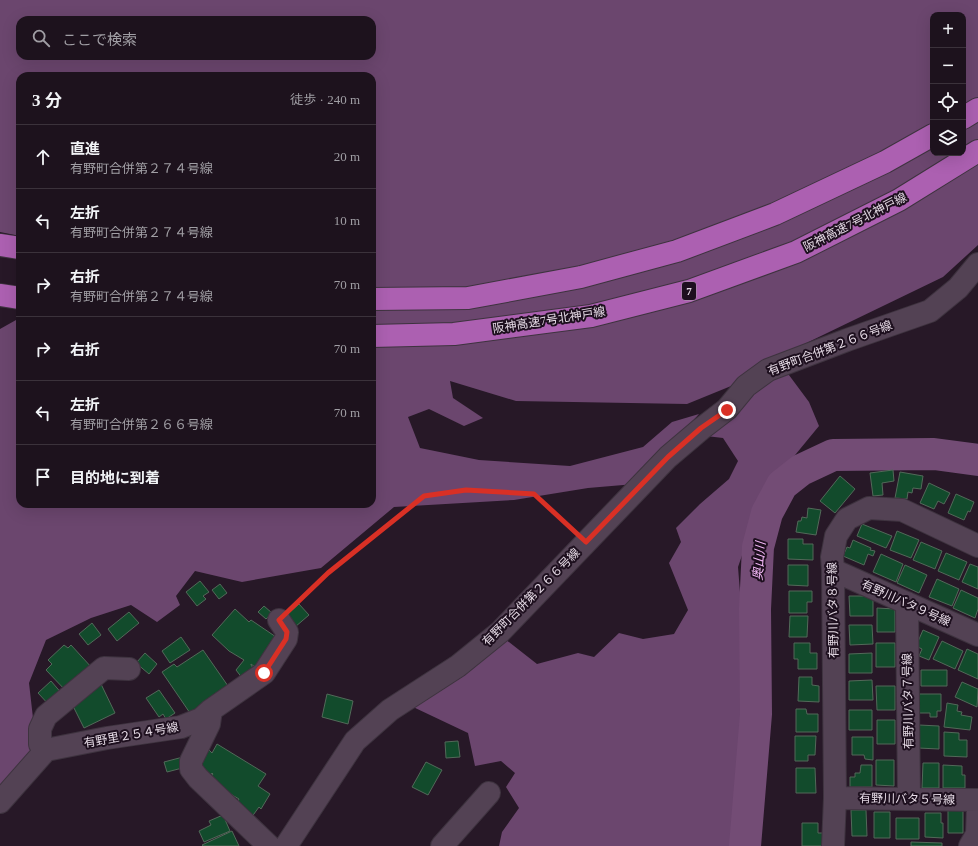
<!DOCTYPE html>
<html lang="ja">
<meta charset="utf-8">
<style>
:root{--surface:#1d121d;--page:#251b26;--text:#f1f3f6;--muted:#a09ea4;--line:#3b323b}
body{margin:0;font-family:"Times New Roman","Noto Sans JP",serif;background:var(--page);color:var(--text)}
.controls{position:absolute;right:12px;top:12px;display:grid;overflow:hidden;border-radius:8px;box-shadow:0 4px 16px #0002}
.controls button{width:36px;height:36px;display:grid;place-items:center;padding:0;border:0;border-bottom:1px solid var(--line);background:var(--surface);color:var(--text);font:20px sans-serif}
.stop{position:absolute;width:12px;height:12px;margin:-9px;border:3px solid #d93025;border-radius:50%;background:#fff}
.stop.end{background:#d93025;border-color:#fff;box-shadow:0 1px 4px #0008}
.list{margin:0;padding:0;list-style:none}
h2{display:flex;justify-content:space-between;align-items:center;height:52px;margin:0;padding:0 16px;font-size:17px}
h2 small{font-size:13px;font-weight:400;color:var(--muted)}
.list li{display:grid;grid-template-columns:26px 1fr auto;gap:12px;align-items:center;box-sizing:border-box;height:64px;padding:0 16px;border-top:1px solid var(--line)}
.list b{display:block;font-size:15px;white-space:nowrap}
.list p{margin:0;font-size:13px;white-space:nowrap;color:var(--muted)}
.list em{font-size:13px;font-style:normal;color:var(--muted)}
.icon{flex:none;width:22px;height:22px;fill:none;stroke:currentColor;stroke-width:2;stroke-linecap:round;stroke-linejoin:round}
.map{position:relative;flex:none;width:978px;height:846px;overflow:hidden}
.search{position:absolute;background:var(--surface);box-shadow:0 4px 16px #0002;left:16px;top:16px;width:360px;height:44px;display:flex;align-items:center;gap:10px;box-sizing:border-box;padding:0 14px;border-radius:12px;color:var(--muted);font-size:15px}
.panel{position:absolute;background:var(--surface);box-shadow:0 4px 16px #0002;left:16px;top:72px;width:360px;height:436px;border-radius:12px}
.map>svg:first-child{display:block}
.forest{fill:#6b466e;fill-rule:evenodd}
.lines{fill:none;stroke-linecap:round;stroke-linejoin:round}
.river{stroke:#734c75;stroke-width:32}
.building{fill:#124b2c;stroke:#526959}
.minor-casing{stroke:#3e333f;stroke-width:24}
.highway-casing{stroke:#3e333f;stroke-width:24}
.path{stroke:#6a5d6a;stroke-width:2.5;stroke-dasharray:2 3;stroke-linecap:butt}
.minor{stroke:#534254;stroke-width:22}
.highway{stroke:#ac60b1;stroke-width:22}
.route{stroke:#d93025;stroke-width:5}
.labels{text-anchor:middle;dominant-baseline:central;stroke-width:4;stroke-linejoin:round;paint-order:stroke}
.shield{fill:#1d0f1e;stroke:#a99da9;stroke-width:1}
.shield-label{font-size:11px;font-weight:bold;fill:#e5dae5}
.street-label{font-size:12px;fill:#e5dae5;stroke:#1d0f1e}
.water-label{font-size:13px;font-style:italic;fill:#f5b9f9;stroke:#1d0f1e}
</style>
<div class="map">
<svg width="978" height="846" viewBox="0 0 978 846">
<rect width="100%" height="100%" fill="#271827"/>
<path class="forest" d="M0,0H978V245L943,277L794,349L736,384L687,404L516,401L450,381L453,398L483,418L464,426L429,409L408,417L420,448L479,460L570,466L643,447L672,422L699,414L635,484L588,488L514,500L394,507L321,568L242,582L195,571L176,596L180,605L157,622L131,605L91,618L46,640L29,683L37,753L0,794V329L16,320H20V504H372V76H20V236L0,232ZM933,15H963V153H933ZM20,20H372V56H20Z
M783,367L809,402L819,426L791,460L757,512L738,567L750,718L738,846H499L502,832L519,808L506,787L515,773L501,761L475,766L468,733L411,706L505,639L537,664L578,653L594,657L619,633L643,639L674,634L688,610L669,563L681,542L676,528L700,504L729,479L738,461L723,438L706,436Z"/>
<g class="lines">
<path class="river" d="M745,846L756,714L755,609L758,547L767,513L782,485L801,470L833,455L934,454L978,460"/>
</g>
<path class="building" d="M893,470L894,481L882,483L883,495L873,496L870,473Z
M900,472L923,476L921,489L913,488L912,493L908,492L907,499L895,498Z
M840,476L855,489L835,513L820,501Z
M929,483L950,493L944,504L938,501L934,509L920,503Z
M956,494L974,502L970,512L968,511L964,520L948,513Z
M808,508L821,510L816,535L796,532L798,521H801L802,517L807,518Z
M862,524L892,536L886,548L857,536Z
M897,531L919,540L911,558L890,550Z
M788,539H803V544H813V560L788,559Z
M853,540L871,548L870,550L875,551L873,556L868,554L864,565L843,556L847,547L850,548Z
M921,542L942,551L935,569L913,560Z
M946,553L967,562L959,580L938,571Z
M881,554L903,564L896,582L873,572Z
M970,564L978,567V589L962,582Z
M788,565H808V586L788,585Z
M905,565L927,575L919,593L897,583Z
M937,579L959,589L952,606L929,597Z
M200,581L209,592L203,596L206,599L197,606L186,592Z
M220,584L227,593L219,599L212,590Z
M961,590L978,598V609L975,618L953,608Z
M789,591H812V602H807V613H789Z
M849,596H873V616H850Z
M299,604L309,615L295,627L285,616Z
M264,606L272,613L266,619L258,612Z
M877,608L895,609V632H877Z
M235,609L249,622L251,620L279,639L259,670L251,664V665L257,674L246,683L236,670L244,660L229,651L212,635Z
M129,612L139,623L117,641L108,629Z
M790,616H808L807,637H789Z
M92,623L101,635L88,645L79,634Z
M849,625H872L873,644L850,645Z
M923,630L939,637L929,660L919,656L922,649L916,646Z
M181,637L190,650L170,663L162,651Z
M942,641L963,651L955,669L933,659Z
M794,643H810V653H817V669H798V659H794Z
M876,643H895V667H876Z
M64,645L68,648L71,645L93,669L68,693L46,670L52,664L48,660Z
M967,649L978,654V679L958,670Z
M203,650L228,686L192,716L162,672L174,664L177,667Z
M145,653L157,664L149,674L136,663Z
M872,653V673H849V654Z
M921,670H947V686H921Z
M799,677H812V685L819,686V702L798,701Z
M872,680L873,700H849V681Z
M51,681L63,695L51,707L38,693Z
M962,682L978,689L977,707L955,697Z
M101,684L115,713L84,728L70,700Z
M876,686H895V710H877Z
M159,690L175,713L166,719L163,714L159,717L146,698Z
M327,694L353,701L348,724L322,717Z
M919,694H941V711H937V717H930V713H919Z
M947,703L958,705L957,711L962,712L961,715L972,717L970,730L944,727Z
M796,709H806L807,714H818V732H796Z
M849,710H872V730H849Z
M877,720H895V744H877Z
M919,725L939,726V749L918,748Z
M944,732L959,733V740H967V757L944,756Z
M795,736H816L815,755H808V761H795Z
M852,737H873V760L865,759L864,755H852Z
M458,741L460,757L446,758L445,742Z
M217,744L266,774L258,786L270,794L261,809L259,807L251,818L234,808L239,799L208,781L213,774L212,773L207,780L195,763L208,749L212,753Z
M183,757L186,767L167,772L164,762Z
M876,760H894V786L876,785Z
M426,762L442,770L428,795L412,787Z
M923,763H939V788H922Z
M861,765H872V787H850V777H855V773H860Z
M943,765L962,766V775H965V788H943Z
M796,768H815L816,793H796Z
M948,809H963V833H948Z
M851,810H866L867,836H852Z
M874,812H890V838H874Z
M925,813H941V823H943V838L925,837Z
M223,815L230,831L204,842L199,831L211,825L209,821Z
M896,818H919V839H896Z
M802,823H818V833H824V846H802Z
M232,831L239,846H203L202,845Z
M911,842L942,843V846H911Z"/>
<g class="lines">
<defs>
<path id="minor" d="M833,570L978,635
M907,603L909,799
M46,750L107,738L181,727L201,719L211,710
M835,798L978,800
M0,802L46,750L40,744V729L46,716L104,668L129,669
M269,846L198,778L191,769V761L209,724L211,710L264,673L286,639L287,632L279,620
M286,846L355,741L390,710L458,666L500,632L668,457L701,429L727,409L746,386L768,370L847,340L930,311L958,288L978,264
M442,846L489,793
M833,846L835,798L833,570L832,557L836,536L847,519L869,508L902,510L978,546
M970,846L977,834L978,807"/>
<path id="highway" d="M963,118L978,109
M0,245L20,248
M0,295L20,298
M372,299L468,298L581,277L677,251L775,214L885,162L933,135
M372,336L454,334L591,316L689,291L796,252L899,200L978,151"/>
</defs>
<use href="#minor" class="minor-casing"/>
<use href="#highway" class="highway-casing"/>
<path class="path" d="M292,607L328,573L423,496L466,490L534,494L572,529"/>
<use href="#minor" class="minor"/>
<use href="#highway" class="highway"/>
</g>
<g class="lines">
<path class="route" d="M264,673L286,639L287,632L279,620L328,573L424,496L466,490L534,494L586,542L668,457L701,428L727,410"/>
</g>
<g class="labels">
<rect class="shield" x="682" y="282" width="14" height="18" rx="3"/>
<g class="shield-label">
<text x="689" y="291">7</text>
</g>
<g class="street-label">
<text transform="translate(855 222) rotate(-27)">阪神高速7号北神戸線</text>
<text transform="translate(549 320) rotate(-9)">阪神高速7号北神戸線</text>
<text transform="translate(830 348) rotate(-21)">有野町合併第２６６号線</text>
<text transform="translate(531 597) rotate(-45)">有野町合併第２６６号線</text>
<text transform="translate(906 603) rotate(24)">有野川バタ９号線</text>
<text transform="translate(833 610) rotate(-91)">有野川バタ８号線</text>
<text transform="translate(908 701) rotate(-91)">有野川バタ７号線</text>
<text transform="translate(131 735) rotate(-10)">有野里２５４号線</text>
<text transform="translate(907 799) rotate(1)">有野川バタ５号線</text>
</g>
<g class="water-label">
<text transform="translate(759 561) rotate(-85)">奥山川</text>
</g>
</g>
</svg>
<div class="controls">
<button>+</button>
<button>−</button>
<button><svg class="icon" aria-label="locate" viewBox="0 0 24 24"><circle cx="12" cy="12" r="6"/><path d="M12 2v4M12 18v4M2 12h4M18 12h4"/></svg></button>
<button><svg class="icon" aria-label="layers" viewBox="0 0 24 24"><path d="M12 4l9 5-9 5-9-5zM3 14l9 5 9-5"/></svg></button>
</div>
<div class="stop" style="left:264px;top:673px"></div>
<div class="stop end" style="left:727px;top:410px"></div>
<div class="search"><svg class="icon" aria-label="search" viewBox="0 0 24 24"><circle cx="10" cy="10" r="6"/><path d="M15 15l6 6"/></svg>ここで検索</div>
<section class="panel">
<h2>3 分<small>徒歩 · 240 m</small></h2>
<ul class="list">
<li><svg class="icon" aria-label="ahead" viewBox="0 0 24 24"><path d="M12 20V5M6 11l6-6 6 6"/></svg><div><b>直進</b><p>有野町合併第２７４号線</p></div><em>20 m</em></li>
<li><svg class="icon" aria-label="left" viewBox="0 0 24 24"><path d="M17 20v-9H6M10 6l-5 5 5 5"/></svg><div><b>左折</b><p>有野町合併第２７４号線</p></div><em>10 m</em></li>
<li><svg class="icon" aria-label="right" viewBox="0 0 24 24"><path d="M7 20v-9h11M14 6l5 5-5 5"/></svg><div><b>右折</b><p>有野町合併第２７４号線</p></div><em>70 m</em></li>
<li><svg class="icon" aria-label="right" viewBox="0 0 24 24"><path d="M7 20v-9h11M14 6l5 5-5 5"/></svg><div><b>右折</b></div><em>70 m</em></li>
<li><svg class="icon" aria-label="left" viewBox="0 0 24 24"><path d="M17 20v-9H6M10 6l-5 5 5 5"/></svg><div><b>左折</b><p>有野町合併第２６６号線</p></div><em>70 m</em></li>
<li><svg class="icon" aria-label="arrive" viewBox="0 0 24 24"><path d="M6 21V4h12l-3 4 3 4H6"/></svg><div><b>目的地に到着</b></div></li>
</ul>
</section>
</div>
